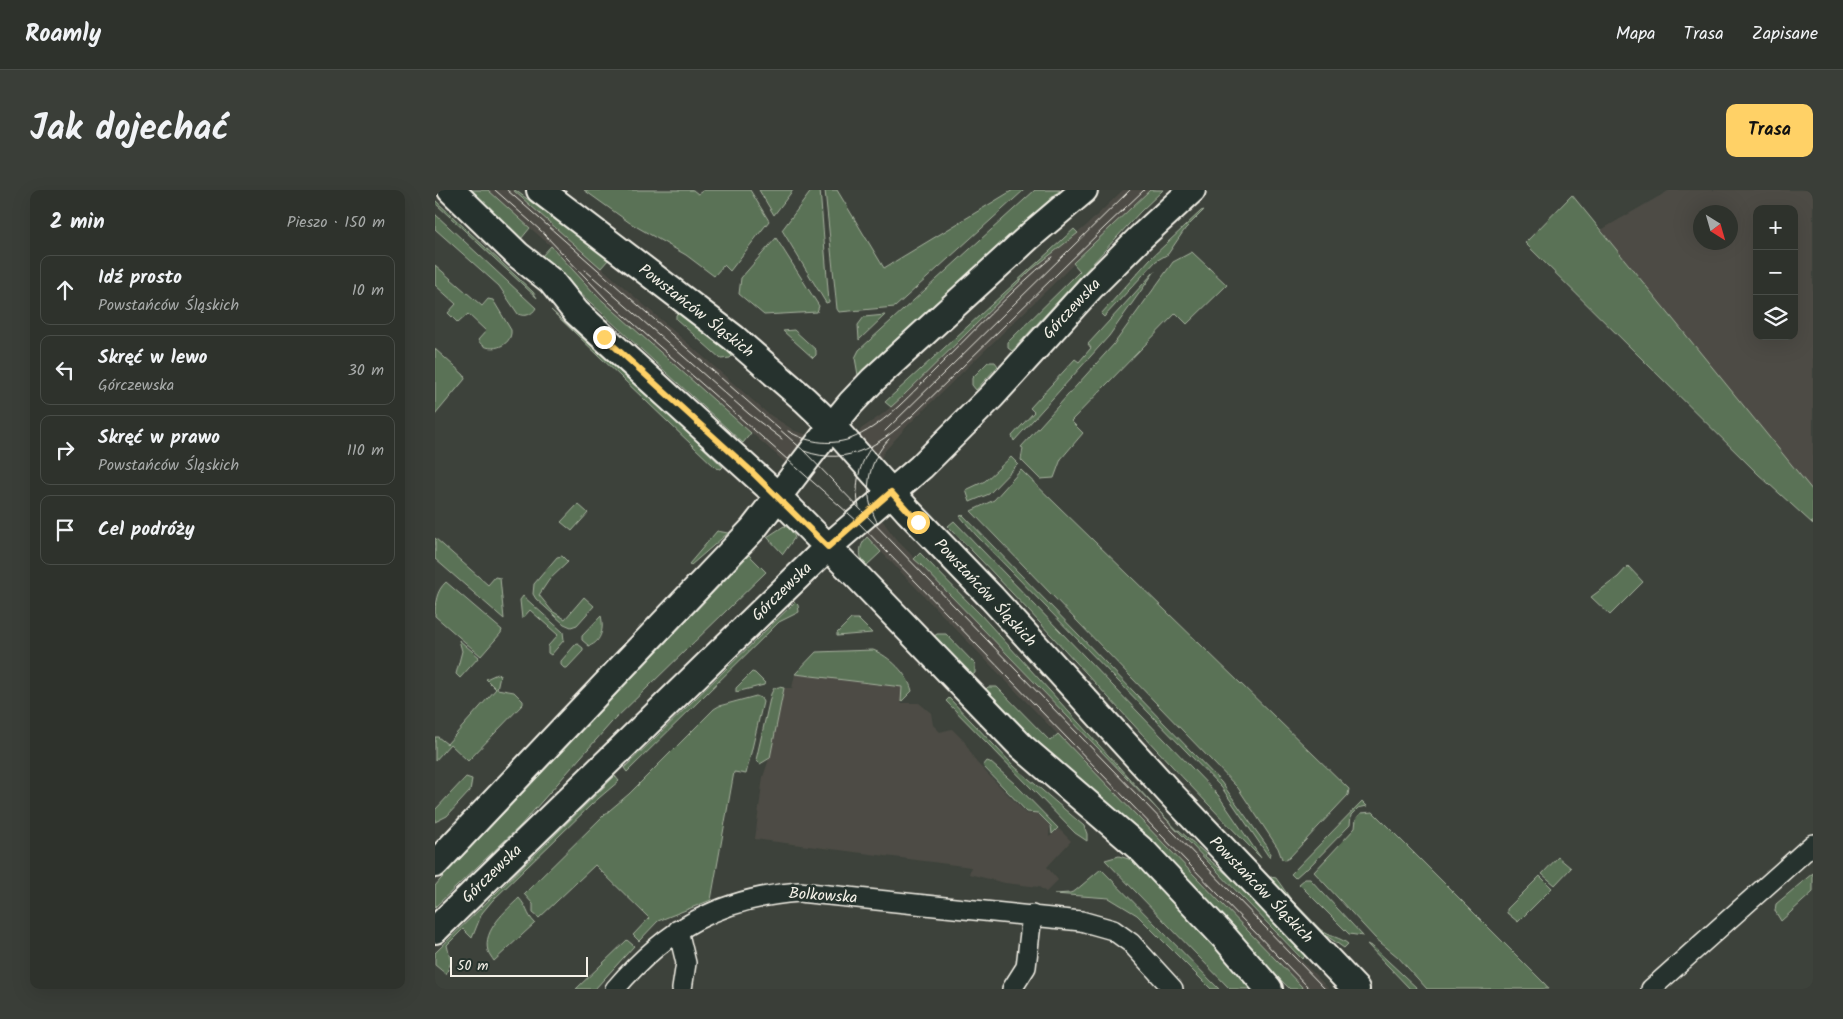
<!DOCTYPE html>
<html lang="pl">
<meta charset="utf-8">
<style>
:root{--surface:#2e322c;--page:#3a3e38;--text:#f1f3f6;--muted:#a7aaa9;--line:#494d48;--accent:#ffd166}
body{margin:0;font-family:Kalam,sans-serif;background:var(--page);color:var(--text)}
.controls{position:absolute;right:15px;top:15px;display:grid;overflow:hidden;border-radius:10px;box-shadow:0 5px 20px #0002}
.controls button{width:45px;height:45px;display:grid;place-items:center;padding:0;border:0;border-bottom:1px solid var(--line);background:var(--surface);color:var(--text);font:25px sans-serif}
.compass{position:absolute;left:1258px;top:15px;width:45px;height:45px;border-radius:50%;background:var(--surface);box-shadow:0 5px 20px #0002;rotate:143deg}
.scale{position:absolute;left:15px;bottom:12px;width:138px;box-sizing:border-box;padding-left:5px;border:2px solid #f4f1e8;border-top:0;font-size:14px;line-height:18px;white-space:nowrap;color:#f4f1e8;-webkit-text-stroke:4px #26332d;paint-order:stroke}
.stop{position:absolute;width:15px;height:15px;margin:-11px;border:4px solid #ffd166;border-radius:50%;background:#fff}
.stop.end{background:#ffd166;border-color:#fff;box-shadow:0 1px 5px #0008}
.list{margin:0;padding:0;list-style:none}
h2{display:flex;justify-content:space-between;align-items:center;height:65px;margin:0;padding:0 20px;font-size:21px}
h2 small{font-size:16px;font-weight:400;color:var(--muted)}
.list li{display:grid;grid-template-columns:32px 1fr auto;gap:15px;align-items:center;box-sizing:border-box;height:70px;margin:0 10px 10px;padding:0 10px;border:1px solid var(--line);border-radius:10px}
.list b{display:block;font-size:19px;white-space:nowrap}
.list p{margin:0;font-size:16px;white-space:nowrap;color:var(--muted)}
.list em{font-size:16px;font-style:normal;color:var(--muted)}
.icon{flex:none;width:28px;height:28px;fill:none;stroke:currentColor;stroke-width:2;stroke-linecap:round;stroke-linejoin:round}
.map{position:relative;flex:none;width:1378px;height:799px;overflow:hidden;border-radius:10px}
header{display:flex;align-items:center;gap:30px;box-sizing:border-box;height:70px;padding:0 25px;background:var(--surface);border-bottom:1px solid var(--line)}
header strong{font-size:24px}
nav{display:flex;gap:28px;margin-inline-start:auto;font-size:18px}
.intro{display:flex;align-items:center;justify-content:space-between;box-sizing:border-box;height:120px;padding:0 30px}
h1{margin:0;font-size:35px}
.button{padding:12px 22px;border-radius:10px;background:var(--accent);color:#111;font-size:18px;font-weight:700}
main{display:flex;gap:30px;padding:0 30px}
aside{flex:1;background:var(--surface);border-radius:10px;box-shadow:0 5px 20px #0002}
.map>svg:first-child{display:block}
.built{fill:#4d4c45;fill-rule:evenodd}
.green{fill:#5a7256;stroke:#a7b29f}
.lines{fill:none;stroke-linecap:round;stroke-linejoin:round}
.minor-casing{stroke:#f4f1e8;stroke-width:22}
.secondary-casing{stroke:#f4f1e8;stroke-width:30}
.minor{stroke:#26332d;stroke-width:19}
.secondary{stroke:#26332d;stroke-width:26}
.tram{stroke:#f4f1e8;stroke-width:1}
.route{stroke:#ffd166;stroke-width:6}
.labels{text-anchor:middle;dominant-baseline:central;stroke-width:5;stroke-linejoin:round;paint-order:stroke}
.street-label{font-size:16px;fill:#f4f1e8;stroke:#26332d}
</style>
<header>
<strong>Roamly</strong>
<nav><a>Mapa</a><a>Trasa</a><a>Zapisane</a></nav>
</header>
<div class="intro"><h1>Jak dojechać</h1><a class="button">Trasa</a></div>
<main>
<aside>
<h2>2 min<small>Pieszo · 150 m</small></h2>
<ul class="list">
<li><svg class="icon" aria-label="ahead" viewBox="0 0 24 24"><path d="M12 20V5M6 11l6-6 6 6"/></svg><div><b>Idź prosto</b><p>Powstańców Śląskich</p></div><em>10 m</em></li>
<li><svg class="icon" aria-label="left" viewBox="0 0 24 24"><path d="M17 20v-9H6M10 6l-5 5 5 5"/></svg><div><b>Skręć w lewo</b><p>Górczewska</p></div><em>30 m</em></li>
<li><svg class="icon" aria-label="right" viewBox="0 0 24 24"><path d="M7 20v-9h11M14 6l5 5-5 5"/></svg><div><b>Skręć w prawo</b><p>Powstańców Śląskich</p></div><em>110 m</em></li>
<li><svg class="icon" aria-label="arrive" viewBox="0 0 24 24"><path d="M6 21V4h12l-3 4 3 4H6"/></svg><div><b>Cel podróży</b></div></li>
</ul>
</aside>
<div class="map">
<svg width="1378" height="799" viewBox="0 0 1378 799">
<rect width="100%" height="100%" fill="#3d423b"/>
<filter id="ink" filterUnits="userSpaceOnUse"><feTurbulence type="fractalNoise" baseFrequency=".02" numOctaves="2"/><feDisplacementMap in="SourceGraphic" scale="10" xChannelSelector="R" yChannelSelector="G"/><feConvolveMatrix kernelMatrix="1 2 1 2 8 2 1 2 1" color-interpolation-filters="sRGB"/></filter>
<g filter="url(#ink)">
<path class="built" d="M52,0H78L332,223L360,241L373,245L351,273L171,115L149,94L116,56Z
M688,0H715L473,235L449,262L445,270L422,247L426,239L449,223L468,206L596,80L651,36Z
M1235,0H1378V301L1166,40ZM1322,19H1359V146H1322ZM1266,22H1296V52H1266Z
M447,330L460,348L894,799H869L430,345Z
M360,484L467,497L466,513H484L496,523L498,535L505,542L517,539L529,551L541,572L592,624L602,623L615,636L614,647L624,639L636,651L612,677L623,690L611,702L604,697L570,693L534,684L536,677L320,649L328,587L336,563L349,498H357Z"/>
<path class="green" d="M35,0H53L95,38L86,49Z
M78,0H80L174,69L166,78Z
M149,0H258L263,4L269,0H315L334,31L295,81L289,75L279,86L251,65L195,33Z
M324,0H358L339,25Z
M377,0H385L394,112L391,113L347,40Z
M390,0H402L449,78L578,0H589L460,117L404,122L402,119Z
M600,0H625L423,185L420,168L424,160Z
M715,0H728L705,22L577,161L573,158V152L645,81L638,73Z
M1137,5L1378,301V334L1323,284L1090,53Z
M0,10L98,102L102,108L0,13Z
M769,20L750,39L733,64L721,71L669,127L666,124L715,69L766,21Z
M0,24L101,118C97,125 90,127 83,124L64,96L0,39Z
M639,39L643,43L596,80L468,206L456,217L450,212Z
M341,48L384,116L382,122L329,125L304,104L306,88Z
M116,56L160,104L316,243L308,253L106,67Z
M757,62L792,95L752,134L741,123L636,231L648,243L626,269L619,288L605,289L586,270L588,258L586,257L679,154L738,72Z
M0,75L47,116L53,109L58,110L76,140C78,157 51,165 43,150L51,141L33,124L23,133L13,123L21,114L0,95Z
M720,81L674,146L579,251L577,246L599,222L595,218L640,169L644,172L656,158L653,154Z
M116,120L251,241L288,277L286,279L281,278Z
M244,121L300,163L295,168L286,169L241,129V125Z
M450,125L424,150L423,135L429,127Z
M359,140L381,160V165L378,168L348,141Z
M0,159L29,185L30,189L0,225Z
M553,172H560L563,176L541,200L537,195V188Z
M576,267L583,274L554,304L535,312L531,300L550,291Z
M586,280L914,599L913,605L854,668L850,670L847,669L843,658L803,598L536,321L559,310Z
M143,314L153,323L137,341L126,332Z
M528,325L786,592L832,656L835,663L834,667L787,598L541,345L525,326Z
M519,331L783,605L826,668C718,561 620,445 513,336Z
M349,336L354,338L360,347L348,364L332,347Z
M282,341L293,343L256,375L254,374Z
M432,347L446,362L430,377C424,366 423,357 432,347Z
M0,348L53,395L60,387L65,388L69,429L0,369Z
M485,363L545,424L742,641L744,640L771,664L770,666L808,698L872,764L867,769L486,375L479,369Z
M314,365L331,382L176,533L85,636L0,717V696L5,690Z
M127,366L133,372L114,390L104,405L117,421L130,429L149,407L159,416L142,435L136,437L129,434L101,409L98,404L99,394L122,367Z
M1193,376L1208,392L1175,425L1156,407L1183,387Z
M11,392L67,440L66,443L46,466L0,426C0,413 1,401 11,392Z
M88,406L128,442L129,450L116,465L113,463V456L123,445L95,420L87,429L85,410Z
M360,412L363,415L364,422L344,432L192,582L189,578Z
M166,426C169,437 167,452 154,456L147,450V446Z
M416,429H423L437,443L402,446V443Z
M502,444H511L540,474V483L535,487L497,448Z
M24,450L44,467L25,488L21,484L27,461Z
M143,454L148,458V461L132,478H129L126,475V471L140,455Z
M438,460C454,466 473,484 477,501L466,512L467,497L360,484L381,462Z
M317,482L320,483L330,493L329,495L301,502V498Z
M62,484L65,485L62,499L79,502L88,511V514L33,571L15,554L0,571V547H3L12,554L61,499L51,489Z
M344,497L349,498L335,568L325,574L321,570L336,504L339,498Z
M553,497H562L615,551L623,544L869,799H855L549,501Z
M321,506L326,508L328,512L311,584L299,582L276,710L223,731L204,751L198,745L214,728L160,675L104,728L98,723V714L89,704L169,625L194,604L279,519L284,516Z
M514,508L580,577L649,636L652,644V651L640,643L511,511Z
M552,571L555,572L580,594L623,638L617,644L616,636L603,623L592,622L548,576Z
M180,586L184,591L157,614L57,711L47,723L37,748L28,739L12,755L16,772L11,784L0,775V763Z
M31,587L37,589L35,601L12,626L0,632V620Z
M927,611L932,616L923,618L916,625L915,635L872,679L869,680L860,688L856,684Z
M938,622L1110,794L1114,799H992L963,767L940,748L879,682L920,638L921,629L926,623Z
M684,666L700,671L749,722L818,799H795L670,670Z
M1123,667L1136,678L1120,695L1107,684Z
M666,679L784,799H776L702,725L674,708L619,704L635,703L640,701Z
M1378,683V702L1346,731L1340,721L1341,714Z
M1105,686L1117,698L1083,732L1072,723V719Z
M836,687L841,688L855,708L886,740C895,747 905,747 913,754L909,758L879,737L833,688Z
M870,689H875L928,746L914,744L864,694Z
M84,708C93,718 91,724 100,733L59,771C57,768 54,764 53,761C47,740 72,720 84,708Z
M192,750L199,756L160,799H141Z
M932,754L938,757L983,799H975Z"/>
<g class="lines">
<defs>
<path id="minor" d="M243,740L251,773L247,799
M180,799C231,739 284,708 364,702L646,731L678,740L696,753L738,799
M577,799L591,777L597,725
M1216,799L1378,654"/>
<path id="secondary" d="M16,0L83,65L116,91L141,122L332,296L421,385L586,556L709,662L790,748L834,799
M105,0L299,148L370,210L397,236L473,321L557,408L735,603L921,799
M0,674L318,339L397,236L416,213L438,190L596,45L649,0
M0,740L393,357L486,277L557,206L656,97L706,47L757,0"/>
</defs>
<use href="#minor" class="minor-casing"/>
<use href="#secondary" class="secondary-casing"/>
<use href="#minor" class="minor"/>
<use href="#secondary" class="secondary"/>
<path class="tram" d="M60,0L114,48
M72,0L368,260L890,799
M109,44L173,111L422,331L875,799
M150,80L314,224L347,249
M475,228L671,36L709,0
M353,241C371,252 394,256 415,249C447,237 473,207 497,183C536,144 574,103 617,67
M450,241L695,0
M369,261C415,278 448,252 480,223
M424,317C419,295 424,274 437,256
M442,332C427,304 432,272 454,249"/>
</g>
</g>
<g class="lines" filter="url(#ink)">
<path class="route" d="M169,147L314,279L393,357L456,302L483,332"/>
</g>
<g class="labels">
<g class="street-label">
<text transform="translate(637 119) rotate(-47)">Górczewska</text>
<text transform="translate(261 121) rotate(38)">Powstańców Śląskich</text>
<text transform="translate(347 402) rotate(-44)">Górczewska</text>
<text transform="translate(550 403) rotate(47)">Powstańców Śląskich</text>
<text transform="translate(57 684) rotate(-44)">Górczewska</text>
<text transform="translate(826 700) rotate(46)">Powstańców Śląskich</text>
<text transform="translate(388 706) rotate(4)">Bolkowska</text>
</g>
</g>
</svg>
<div class="controls">
<button>+</button>
<button>−</button>
<button><svg class="icon" aria-label="layers" viewBox="0 0 24 24"><path d="M12 4l9 5-9 5-9-5zM3 14l9 5 9-5"/></svg></button>
</div>
<svg class="compass" viewBox="-18 -18 36 36"><path d="M0-13l5 13h-10z" fill="#e53935"/><path d="M0 13l5-13h-10z" fill="#a7aaa9"/></svg>
<div class="scale">50 m</div>
<div class="stop" style="left:483px;top:332px"></div>
<div class="stop end" style="left:169px;top:147px"></div>
</div>
</main>
